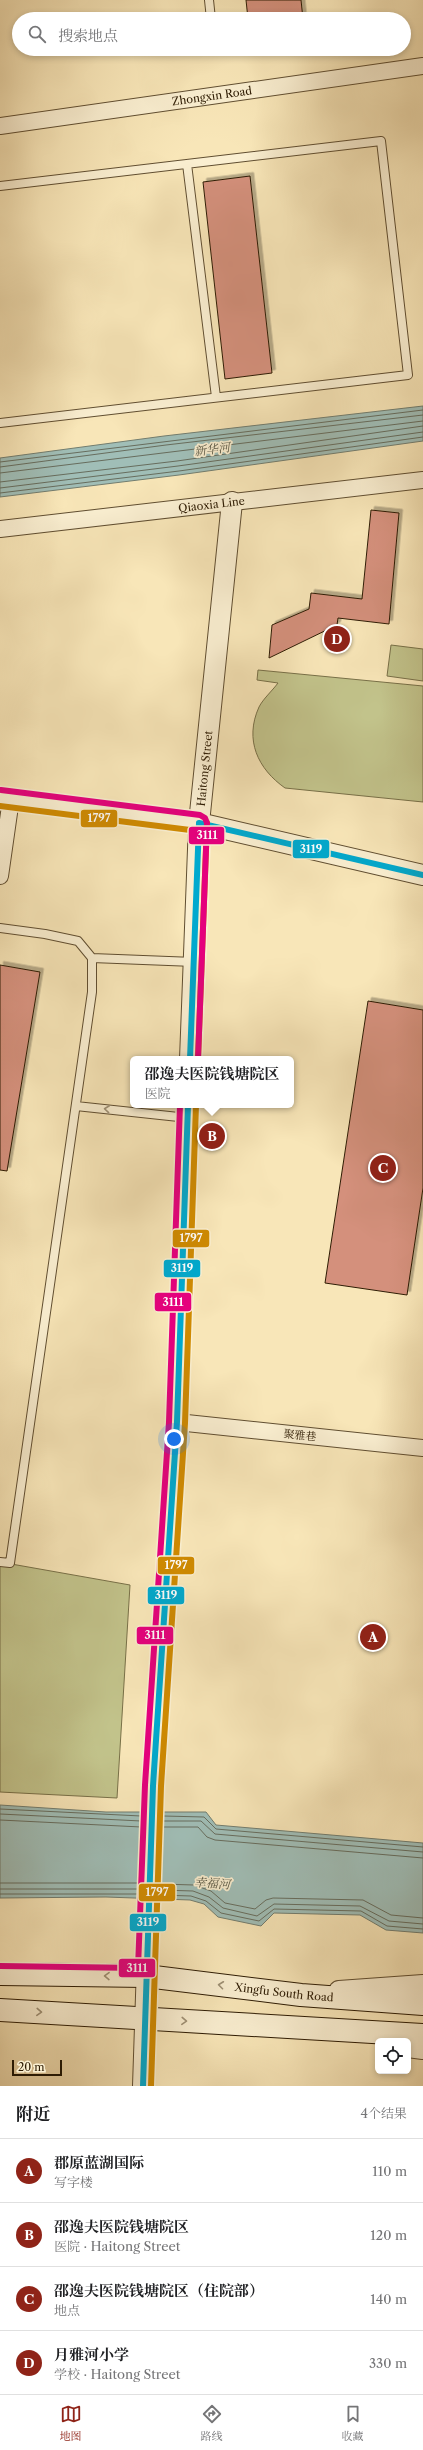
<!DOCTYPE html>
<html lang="zh">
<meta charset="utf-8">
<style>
:root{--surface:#fff;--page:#f2f2f2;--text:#202124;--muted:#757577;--line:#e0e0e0;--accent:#8f2418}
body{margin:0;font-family:"Libre Caslon Text","Noto Serif SC",serif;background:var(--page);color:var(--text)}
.controls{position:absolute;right:12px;bottom:12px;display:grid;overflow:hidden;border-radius:6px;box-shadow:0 2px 6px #0003}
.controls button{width:36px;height:36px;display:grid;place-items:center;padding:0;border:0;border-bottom:1px solid var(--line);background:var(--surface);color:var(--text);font:20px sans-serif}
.scale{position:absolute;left:12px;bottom:10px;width:50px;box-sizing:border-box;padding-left:4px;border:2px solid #2e1c04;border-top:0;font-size:11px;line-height:14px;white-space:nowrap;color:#2e1c04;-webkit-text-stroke:3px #faefd1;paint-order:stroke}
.you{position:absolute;left:174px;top:1439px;width:14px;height:14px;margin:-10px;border:3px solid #fff;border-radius:50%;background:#1a73e8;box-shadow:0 0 0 6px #1a73e833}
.badge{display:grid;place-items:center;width:26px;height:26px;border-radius:50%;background:var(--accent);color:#fff;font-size:13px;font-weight:700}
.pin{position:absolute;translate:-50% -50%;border:2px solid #fff;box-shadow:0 1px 4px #0006}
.popup{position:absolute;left:130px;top:1056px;width:164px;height:52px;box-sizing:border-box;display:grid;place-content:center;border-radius:6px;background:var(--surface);filter:drop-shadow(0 1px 3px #0005);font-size:13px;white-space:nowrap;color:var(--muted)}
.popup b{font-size:15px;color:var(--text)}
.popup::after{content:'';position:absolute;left:50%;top:100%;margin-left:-8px;border:8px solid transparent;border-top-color:var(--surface)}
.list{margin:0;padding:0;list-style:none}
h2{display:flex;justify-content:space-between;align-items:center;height:52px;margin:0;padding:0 16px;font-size:17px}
h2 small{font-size:13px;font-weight:400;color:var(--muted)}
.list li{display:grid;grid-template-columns:26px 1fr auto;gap:12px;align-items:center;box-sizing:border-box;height:64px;padding:0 16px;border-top:1px solid var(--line)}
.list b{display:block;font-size:15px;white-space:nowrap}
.list p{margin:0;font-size:13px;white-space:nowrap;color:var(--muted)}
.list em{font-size:13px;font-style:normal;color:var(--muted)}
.icon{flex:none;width:22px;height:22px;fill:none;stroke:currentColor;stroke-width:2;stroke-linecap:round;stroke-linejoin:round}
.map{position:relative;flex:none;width:423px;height:2086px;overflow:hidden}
.search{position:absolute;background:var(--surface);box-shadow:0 2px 6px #0003;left:12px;right:12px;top:12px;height:44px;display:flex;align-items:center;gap:10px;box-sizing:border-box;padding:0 14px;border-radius:22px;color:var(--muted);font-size:15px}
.sheet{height:308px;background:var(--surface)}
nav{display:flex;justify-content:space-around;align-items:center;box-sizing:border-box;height:56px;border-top:1px solid var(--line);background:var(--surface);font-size:11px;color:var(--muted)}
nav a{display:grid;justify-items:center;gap:2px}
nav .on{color:var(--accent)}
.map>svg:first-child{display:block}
.green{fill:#c2c38b;stroke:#787048}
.water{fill:#a0beb7;stroke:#727d6f}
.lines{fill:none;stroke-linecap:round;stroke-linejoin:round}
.shore{stroke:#676d5e;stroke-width:1}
.building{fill:#d4907b;stroke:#2e1c04;filter:url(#shadow)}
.service-casing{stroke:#604e31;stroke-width:10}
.minor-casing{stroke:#604e31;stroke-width:18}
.tertiary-casing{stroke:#604e31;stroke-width:22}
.secondary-casing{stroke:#2e1c04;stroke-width:24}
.service{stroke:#faefd1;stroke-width:8}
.minor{stroke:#faefd1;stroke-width:16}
.tertiary{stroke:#faefd1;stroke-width:20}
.secondary{stroke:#faefd1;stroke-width:22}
.bus-1-casing{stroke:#faefd1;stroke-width:9}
.bus-2-casing{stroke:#faefd1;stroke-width:9}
.bus-3-casing{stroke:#faefd1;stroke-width:9}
.bus-1{stroke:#00a9ce;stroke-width:6}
.bus-2{stroke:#cf8a01;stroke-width:6}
.bus-3{stroke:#e5007d;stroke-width:6}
.oneway{stroke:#9e9075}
.labels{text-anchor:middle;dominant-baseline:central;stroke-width:3.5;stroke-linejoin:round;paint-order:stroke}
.street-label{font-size:11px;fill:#2e1c04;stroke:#faefd1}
.water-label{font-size:12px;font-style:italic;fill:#565543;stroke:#faefd1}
.line-badge{stroke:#faefd1;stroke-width:1.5}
.badge-label{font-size:11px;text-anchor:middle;font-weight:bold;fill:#fff}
</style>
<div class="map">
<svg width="423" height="2086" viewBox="0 0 423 2086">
<defs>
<filter id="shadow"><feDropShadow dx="3.5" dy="-3.5" stdDeviation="0" flood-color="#0004"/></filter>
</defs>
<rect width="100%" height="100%" fill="#f8e6b8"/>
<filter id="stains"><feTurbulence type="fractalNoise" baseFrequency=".005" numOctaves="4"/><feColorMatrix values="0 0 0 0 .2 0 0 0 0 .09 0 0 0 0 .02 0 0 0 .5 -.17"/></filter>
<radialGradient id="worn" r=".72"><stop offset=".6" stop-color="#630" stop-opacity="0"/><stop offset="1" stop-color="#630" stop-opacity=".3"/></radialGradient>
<path class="green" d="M391,645L423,649V681L387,676Z
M258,670L423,686V802L285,788C258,769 244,740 259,707C263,699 272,691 278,683L257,680Z
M0,1562L130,1585L117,1798L0,1792Z"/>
<path class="water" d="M423,406V441L179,475L0,497V458L164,436Z
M0,1805L106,1812H206L216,1825L423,1843V1933L386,1930L360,1915L274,1913L261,1926L218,1917L204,1904L190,1900L106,1897L0,1898Z"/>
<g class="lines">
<path class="shore" d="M0,462L423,410
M0,467L166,445L423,415
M0,473L423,421
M0,482L177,461L423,426
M0,488L178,466L423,432
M0,493L179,471L423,437
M0,1809L141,1816
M0,1814L141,1821
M163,1816L204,1817L216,1829L423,1847
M0,1820L141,1827
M163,1821H201L215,1834L423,1852
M163,1827H198L207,1837L215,1840L423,1858
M0,1883H139
M161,1884L194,1885L211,1891L225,1903L255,1909L266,1900L273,1898L363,1900L391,1915L423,1918
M0,1889H139
M161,1890L193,1891L209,1897L223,1908L257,1916L274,1904L360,1906L389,1921L423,1924
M0,1894H138
M160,1895L191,1896L206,1901L221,1913L259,1921L274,1909L361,1911L387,1926L423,1929"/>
</g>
<path class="building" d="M246,0H301L303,19H248Z
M250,176L272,373L225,379L203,182Z
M371,510L399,513L389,624L338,618L337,625L269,658L272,625L309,609L311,593L362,599Z
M0,965L40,972L7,1171L0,1170Z
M368,1001L423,1010V1188L407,1295L325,1283Z"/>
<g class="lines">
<defs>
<path id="service" d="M209,0L211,19
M187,164L216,397
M0,186L381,141L408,375L0,423
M0,928L45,934L78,941L92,958V992L10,1563L0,1562
M92,958L194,962
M76,1106L188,1118"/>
<g id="minor">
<path id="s1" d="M0,126L423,66"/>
<path id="s2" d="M0,529L423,480"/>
<path d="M0,876L11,799"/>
<path d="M177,1422L423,1448"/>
</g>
<g id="tertiary">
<path d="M0,798L199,823L423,875"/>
<path id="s3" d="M190,1059L199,823L232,502"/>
<path d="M339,1991L423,1985"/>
<path d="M408,2047L423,2049"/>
<path d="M143,2086L153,1786L177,1422L188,1105"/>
</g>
<g id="secondary">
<path id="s4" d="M0,1974L146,1976L301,1995L423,2004"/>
<path d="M0,2010L423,2035"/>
</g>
</defs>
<use href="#service" class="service-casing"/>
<use href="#minor" class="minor-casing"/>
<use href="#tertiary" class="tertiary-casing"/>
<use href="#secondary" class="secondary-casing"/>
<use href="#service" class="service"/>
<use href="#minor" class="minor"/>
<use href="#tertiary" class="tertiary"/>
<use href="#secondary" class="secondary"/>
<defs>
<path id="bus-1" d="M199,823L423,875
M190,1059L199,823
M143,2086L153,1786L177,1422L188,1105"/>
<path id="bus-2" d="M0,806L198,831
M198,1059L207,823
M151,2086L161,1786L185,1423L196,1105"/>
<path id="bus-3" d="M1,790L200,815L205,818L207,823L198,1059
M0,1966L138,1968L145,1785L169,1422L180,1105"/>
</defs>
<use href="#bus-1" class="bus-1-casing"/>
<use href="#bus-2" class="bus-2-casing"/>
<use href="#bus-3" class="bus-3-casing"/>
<use href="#bus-1" class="bus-1"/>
<use href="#bus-2" class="bus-2"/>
<use href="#bus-3" class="bus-3"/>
</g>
<defs><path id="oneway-chevron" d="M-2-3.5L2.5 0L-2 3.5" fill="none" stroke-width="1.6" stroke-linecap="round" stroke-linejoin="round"/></defs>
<g class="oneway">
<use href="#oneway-chevron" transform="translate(107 1109) rotate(-174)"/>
<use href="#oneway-chevron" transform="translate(107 1976) rotate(-179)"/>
<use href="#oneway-chevron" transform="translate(221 1985) rotate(-173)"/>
<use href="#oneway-chevron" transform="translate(39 2012) rotate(3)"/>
<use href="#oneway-chevron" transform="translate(184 2021) rotate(3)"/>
</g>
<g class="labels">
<g class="street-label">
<text stroke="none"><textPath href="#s1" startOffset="214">Zhongxin Road</textPath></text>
<text stroke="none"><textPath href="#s2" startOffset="213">Qiaoxia Line</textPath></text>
<text stroke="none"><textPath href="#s3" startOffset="291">Haitong Street</textPath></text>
<text transform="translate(300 1435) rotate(6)">聚雅巷</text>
<text stroke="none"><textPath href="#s4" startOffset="285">Xingfu South Road</textPath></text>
</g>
<g class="water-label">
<text transform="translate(212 449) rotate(-7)">新华河</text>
<text transform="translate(212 1883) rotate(4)">幸福河</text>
</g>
</g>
<g class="line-badge">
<rect x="80" y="809" width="38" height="19" rx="4" fill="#cf8a01"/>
<rect x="188" y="826" width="37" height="19" rx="4" fill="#e5007d"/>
<rect x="292" y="839" width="38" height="20" rx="4" fill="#00a9ce"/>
<rect x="172" y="1229" width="38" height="19" rx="4" fill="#cf8a01"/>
<rect x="163" y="1259" width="38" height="19" rx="4" fill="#00a9ce"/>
<rect x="154" y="1292" width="38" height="20" rx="4" fill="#e5007d"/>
<rect x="157" y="1556" width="38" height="19" rx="4" fill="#cf8a01"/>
<rect x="147" y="1586" width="38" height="19" rx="4" fill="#00a9ce"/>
<rect x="136" y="1626" width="38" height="19" rx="4" fill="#e5007d"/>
<rect x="138" y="1883" width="38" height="19" rx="4" fill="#cf8a01"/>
<rect x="129" y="1913" width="38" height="19" rx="4" fill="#00a9ce"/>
<rect x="118" y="1958" width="38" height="20" rx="4" fill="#e5007d"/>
</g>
<g class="badge-label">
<text x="99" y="822">1797</text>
<text x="207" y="839">3111</text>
<text x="311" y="853">3119</text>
<text x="191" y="1242">1797</text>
<text x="182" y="1272">3119</text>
<text x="173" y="1306">3111</text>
<text x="176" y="1569">1797</text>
<text x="166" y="1599">3119</text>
<text x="155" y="1639">3111</text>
<text x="157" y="1896">1797</text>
<text x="148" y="1926">3119</text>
<text x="137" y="1972">3111</text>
</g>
<rect width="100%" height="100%" filter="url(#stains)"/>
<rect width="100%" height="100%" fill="url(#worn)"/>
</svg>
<div class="controls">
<button><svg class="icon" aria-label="locate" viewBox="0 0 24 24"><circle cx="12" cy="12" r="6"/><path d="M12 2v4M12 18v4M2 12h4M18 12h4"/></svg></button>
</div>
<div class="scale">20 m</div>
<div class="you"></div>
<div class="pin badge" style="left:373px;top:1637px">A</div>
<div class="pin badge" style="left:212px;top:1136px">B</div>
<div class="popup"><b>邵逸夫医院钱塘院区</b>医院</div>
<div class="pin badge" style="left:383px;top:1168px">C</div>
<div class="pin badge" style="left:337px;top:639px">D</div>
<div class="search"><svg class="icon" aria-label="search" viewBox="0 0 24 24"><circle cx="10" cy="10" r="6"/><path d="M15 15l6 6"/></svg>搜索地点</div>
</div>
<section class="sheet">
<h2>附近<small>4个结果</small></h2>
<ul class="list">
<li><span class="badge">A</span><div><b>郡原蓝湖国际</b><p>写字楼</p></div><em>110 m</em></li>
<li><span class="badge">B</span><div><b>邵逸夫医院钱塘院区</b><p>医院 · Haitong Street</p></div><em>120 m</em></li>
<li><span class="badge">C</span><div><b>邵逸夫医院钱塘院区（住院部）</b><p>地点</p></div><em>140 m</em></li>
<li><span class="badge">D</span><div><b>月雅河小学</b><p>学校 · Haitong Street</p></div><em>330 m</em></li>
</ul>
</section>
<nav>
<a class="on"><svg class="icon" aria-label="map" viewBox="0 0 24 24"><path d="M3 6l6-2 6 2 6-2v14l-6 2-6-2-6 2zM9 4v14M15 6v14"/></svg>地图</a>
<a><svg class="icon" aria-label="directions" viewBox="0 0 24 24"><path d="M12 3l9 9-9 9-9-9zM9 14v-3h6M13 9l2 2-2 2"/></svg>路线</a>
<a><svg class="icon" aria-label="saved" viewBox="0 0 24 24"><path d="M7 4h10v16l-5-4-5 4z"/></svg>收藏</a>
</nav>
